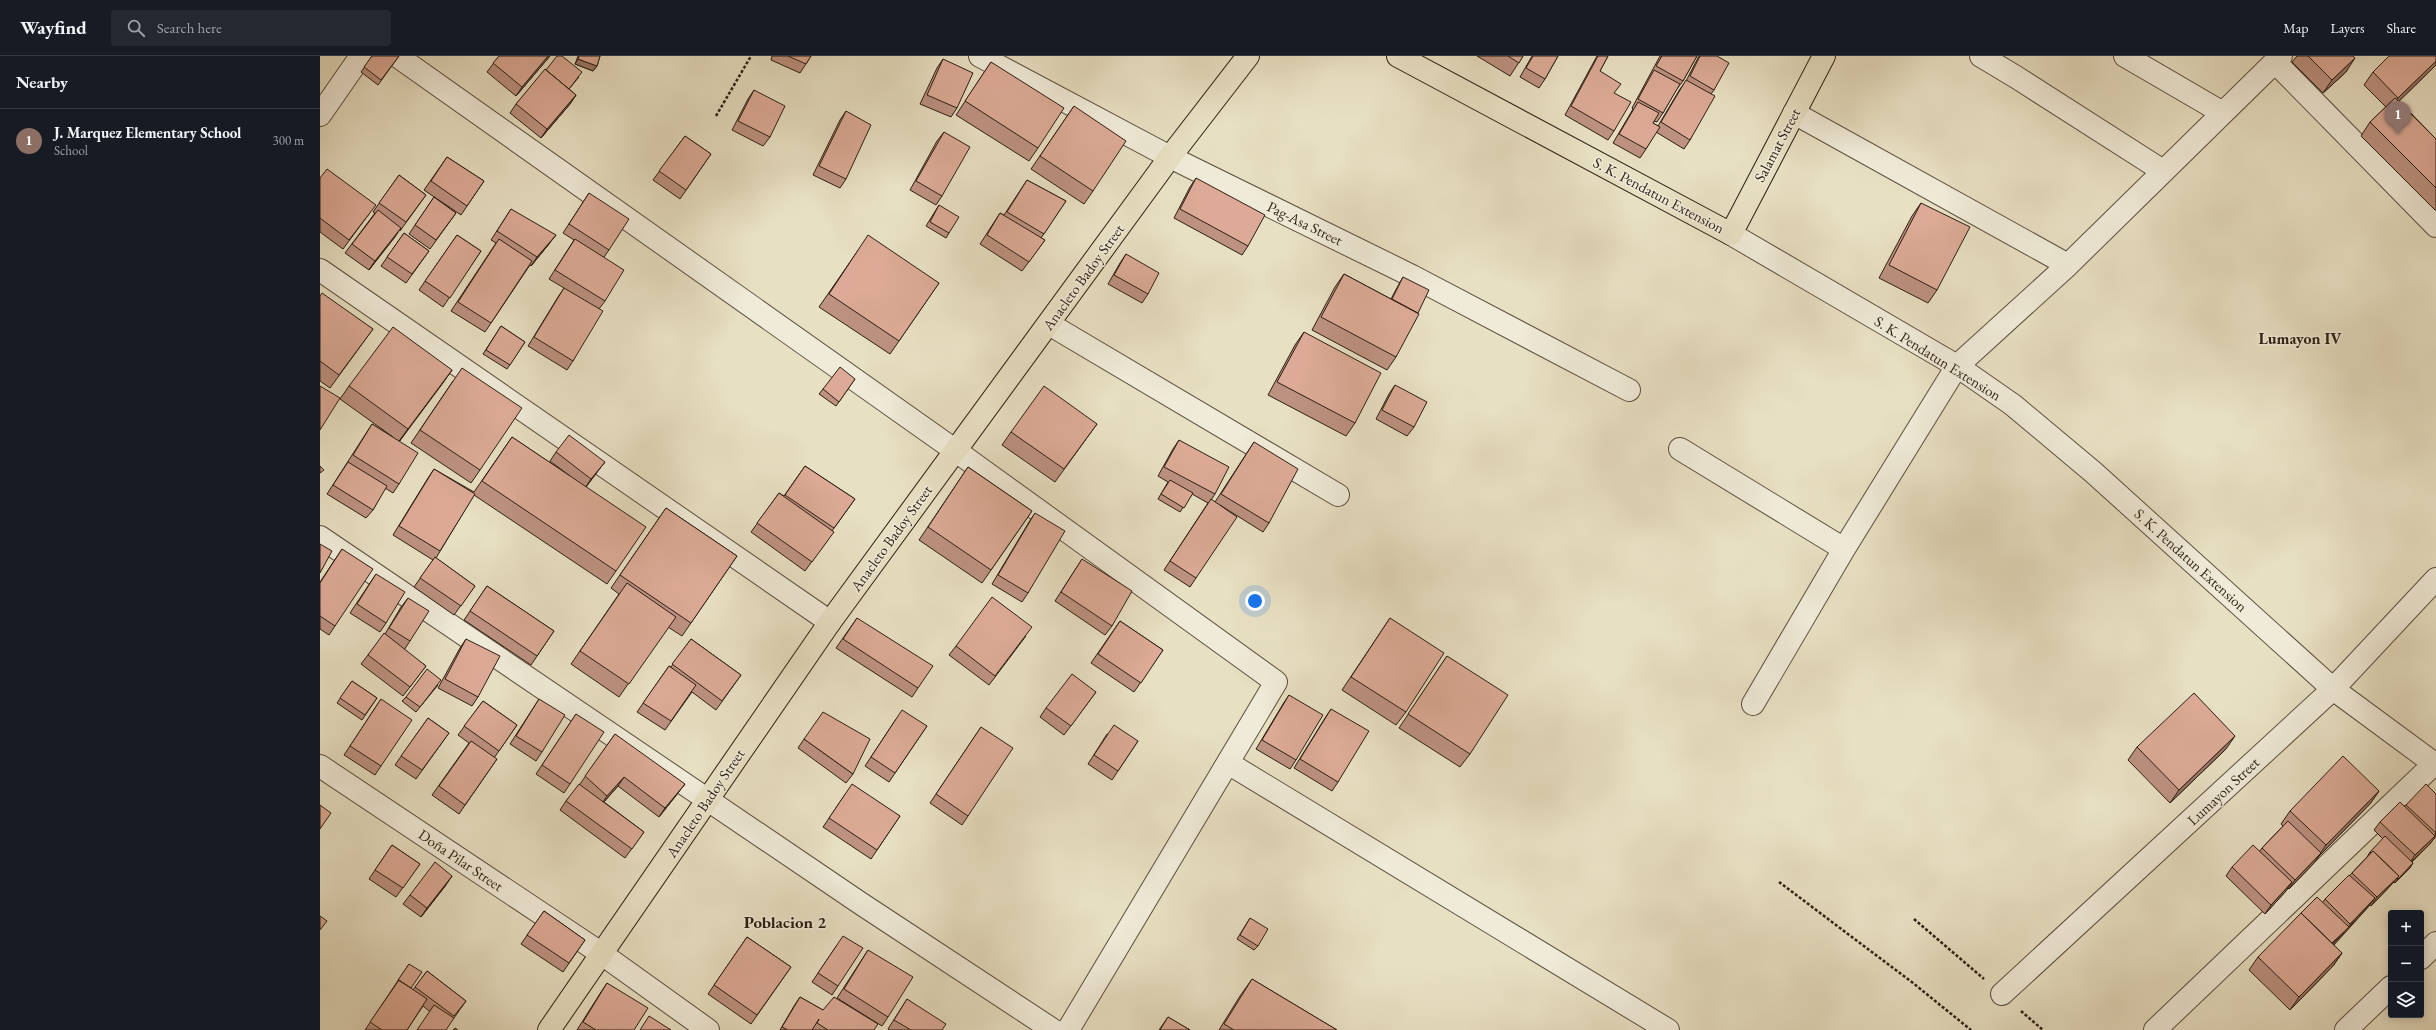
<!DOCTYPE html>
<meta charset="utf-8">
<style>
:root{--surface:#171b24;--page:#242831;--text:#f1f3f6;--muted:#9ea1a6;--line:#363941;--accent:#ea580c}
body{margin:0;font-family:"EB Garamond",serif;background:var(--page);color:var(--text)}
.controls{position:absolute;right:12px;bottom:12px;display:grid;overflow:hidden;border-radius:4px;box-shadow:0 2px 10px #0003}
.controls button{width:36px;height:36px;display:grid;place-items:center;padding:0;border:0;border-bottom:1px solid var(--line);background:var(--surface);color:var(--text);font:20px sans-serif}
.you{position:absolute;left:935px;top:545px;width:14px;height:14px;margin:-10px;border:3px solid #fff;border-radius:50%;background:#1a73e8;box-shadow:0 0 0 6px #1a73e833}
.badge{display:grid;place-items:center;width:26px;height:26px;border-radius:50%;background:var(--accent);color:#fff;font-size:13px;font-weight:700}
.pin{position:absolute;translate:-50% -33px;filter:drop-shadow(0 1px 2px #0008)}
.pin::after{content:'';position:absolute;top:21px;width:14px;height:12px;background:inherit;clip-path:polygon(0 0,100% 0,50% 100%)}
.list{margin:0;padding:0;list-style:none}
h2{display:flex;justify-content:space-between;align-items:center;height:52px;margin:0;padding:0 16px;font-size:17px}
h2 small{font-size:13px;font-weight:400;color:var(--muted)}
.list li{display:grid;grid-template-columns:26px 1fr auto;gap:12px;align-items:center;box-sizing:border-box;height:64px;padding:0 16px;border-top:1px solid var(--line)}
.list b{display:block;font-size:15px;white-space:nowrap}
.list p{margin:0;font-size:13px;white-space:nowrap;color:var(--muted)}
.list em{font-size:13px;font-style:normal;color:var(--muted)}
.icon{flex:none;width:22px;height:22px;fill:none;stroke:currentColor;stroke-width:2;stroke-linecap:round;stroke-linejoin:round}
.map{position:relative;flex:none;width:2116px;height:974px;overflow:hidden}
header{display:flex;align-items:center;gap:24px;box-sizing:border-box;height:56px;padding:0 20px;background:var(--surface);border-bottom:1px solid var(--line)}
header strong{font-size:19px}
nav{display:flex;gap:22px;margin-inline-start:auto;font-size:14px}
.search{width:280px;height:36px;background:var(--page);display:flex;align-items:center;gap:10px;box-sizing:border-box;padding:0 14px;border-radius:4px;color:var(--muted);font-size:15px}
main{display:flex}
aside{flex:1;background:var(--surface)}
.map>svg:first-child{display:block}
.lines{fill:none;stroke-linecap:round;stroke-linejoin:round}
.minor-casing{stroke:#5a4e3e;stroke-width:24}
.major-casing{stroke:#2b1e12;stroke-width:24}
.path{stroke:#2b1e12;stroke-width:2.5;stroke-dasharray:3 2;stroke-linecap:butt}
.minor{stroke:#f0ebd8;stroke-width:22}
.major{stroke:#e8e0c3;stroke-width:22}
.wall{fill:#bd9281;stroke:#2b1e12}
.shaded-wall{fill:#9a7769;stroke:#2b1e12}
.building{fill:#dcaa96;stroke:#2b1e12}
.labels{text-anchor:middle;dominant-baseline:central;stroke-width:3;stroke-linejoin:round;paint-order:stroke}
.street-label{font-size:15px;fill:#2b1e12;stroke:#f0ebd8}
.neighbourhood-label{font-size:16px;font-weight:bold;fill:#2b1e12;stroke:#f0ebd8}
.quarter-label{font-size:17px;font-weight:bold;fill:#2b1e12;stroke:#f0ebd8}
</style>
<header>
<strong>Wayfind</strong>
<div class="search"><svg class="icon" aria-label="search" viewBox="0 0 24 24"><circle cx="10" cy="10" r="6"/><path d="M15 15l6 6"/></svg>Search here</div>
<nav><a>Map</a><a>Layers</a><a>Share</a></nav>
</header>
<main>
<aside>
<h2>Nearby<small></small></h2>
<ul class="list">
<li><span class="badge" style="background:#8d6e63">1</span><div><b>J. Marquez Elementary School</b><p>School</p></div><em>300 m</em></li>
</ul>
</aside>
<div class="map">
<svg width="2116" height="974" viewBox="0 0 2116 974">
<rect width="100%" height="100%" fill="#e8e0c3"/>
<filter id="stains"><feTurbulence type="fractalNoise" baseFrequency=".005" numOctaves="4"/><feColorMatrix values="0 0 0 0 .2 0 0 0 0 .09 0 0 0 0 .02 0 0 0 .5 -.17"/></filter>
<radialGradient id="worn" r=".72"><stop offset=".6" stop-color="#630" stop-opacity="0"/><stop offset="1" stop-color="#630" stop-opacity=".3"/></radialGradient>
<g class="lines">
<defs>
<path id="minor" d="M77,0L636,395L956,626L748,974
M660,0L850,101L1092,220L1309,334
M1661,0L1696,21L1843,115
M1805,0L1903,57
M1955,6L2116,170
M1474,57L1748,209
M0,59L41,0
M1411,178L1637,310L1693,349L1773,416L2013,633L2116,709
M0,214L510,566
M729,268L1018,439
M1360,393L1524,493
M0,481L540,847L733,974
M1433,648L1524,493L1637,310L1748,209L1961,0
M908,707L1348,974
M0,710L282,898L388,974
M2101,902L2116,887
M1682,938L2013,633L2116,523
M1835,974L2114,708
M2026,974L2071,931"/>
<path id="major" d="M1078,0L1411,178L1504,0
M229,974L510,566L850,101L928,0"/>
</defs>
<use href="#minor" class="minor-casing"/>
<use href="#major" class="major-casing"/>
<path class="path" d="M396,60L431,0
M1459,826L1593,927L1651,974
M1594,863L1664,923
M1701,955L1723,974"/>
<use href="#minor" class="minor"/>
<use href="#major" class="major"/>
</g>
<path class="wall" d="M52,0H79L58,29L41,16Z
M179,0H230L196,40L167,16Z
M258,0H280L277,10L273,15L255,8Z
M452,0H491L486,8L480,17L451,4Z
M1157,0H1203L1190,20Z
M1212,0H1238L1225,23L1219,32L1200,21Z
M1277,0H1288L1280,15L1294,37V75L1288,84L1245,59Z
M1340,0H1377L1363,25L1356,34L1343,57L1337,66L1334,65L1333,67L1338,70L1360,33L1366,25L1379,0H1397L1394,34L1391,38L1370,84L1364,93L1336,76L1326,93L1320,102L1293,87L1313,53L1312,52Z
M1977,0H2033L2026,16L2003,37L1972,6Z
M2116,0V9L2079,45L2116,83V154H2115L2041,80L2050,66L2066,51L2044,29L2053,16Z
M623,3L637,52L631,61L600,48L617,12Z
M671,6L718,92L709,105L636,59Z
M226,14L259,21L249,33L256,39L250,48L221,82L190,57L196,48Z
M434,34L450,81L443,90L412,74L428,43Z
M754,50L773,135L764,148L711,113Z
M526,55V123L520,132L493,119L520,64Z
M624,76L622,140L616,149L590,134L617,85Z
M365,80L391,98L360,143L333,124Z
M127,101L164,125L141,159L104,134Z
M79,119L106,139L80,175L79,174L49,214L25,197L55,157L53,156Z
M0,122L49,158L23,193L0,176Z
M876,122L928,190L922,199L854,162L870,131Z
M707,124L746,145L721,182L725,184L702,215L660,188L680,157L684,159Z
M269,137L289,194L284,201L285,245L279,253L253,305L247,314L208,290L238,241L244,232L229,223L254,184L243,177Z
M114,141L136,157L110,193L89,178Z
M1601,147L1617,234L1608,247L1559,222L1592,160Z
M619,149L629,177L626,182L606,170Z
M191,153L229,188L211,210L210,209L165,276L131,255L176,187L171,184Z
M84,177L109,195L86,227L61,210Z
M137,179L161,195L123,251L99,234Z
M539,193L619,227L570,298L499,251Z
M806,198L828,238L822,247L788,228L800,207Z
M1024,218L1071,243L1080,226L1083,221L1076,301L1067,314L992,274L1015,231Z
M0,240L53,273L10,332L0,325Z
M181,270L205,286L187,313L163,298Z
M984,276L1035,367L1026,380L948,339L975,289Z
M132,314L79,385V428L73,437L65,432L53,454L46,462L7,438L52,368L73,381L20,343L29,330Z
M535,323L516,350L499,338L503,333Z
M133,325L160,414L151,427L91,387Z
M1075,329L1094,371L1087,380L1056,363L1069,338Z
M777,368L735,426L682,389L691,376Z
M192,381L250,420L230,405L236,396L278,415L266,431L296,515L287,528L154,439L116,502L155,530L134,559L94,531L113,504L73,479L108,422L114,413L154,436Z
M859,384L895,438L891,444L895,446L934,386L949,467L943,476L900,449L876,522L870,531L844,514L888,447L872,438L860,456L838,443L848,426L838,420L853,393Z
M485,410L535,443L512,475L507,485L485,515L431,476L459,437L464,440Z
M648,411L712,455L662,527L599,484Z
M346,452L417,500L362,580L348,571L299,641L251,608L299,538L291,532Z
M715,457L708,537L702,546L672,528L709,466Z
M22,493L15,570L9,579L0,573V526Z
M762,503L792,570L785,579L735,545Z
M56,518L66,567L60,576L30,557Z
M167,530L234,575L211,609L144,564Z
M88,542L90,585L84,594L106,610L83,640L41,608L48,599L65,578L81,551Z
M537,562L598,632L592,641L516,592Z
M1070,562L1086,656L1076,669L1022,634Z
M800,565L843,594L814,636L771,607Z
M706,580L669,629L629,599L636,590Z
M146,583L158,641L152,650L118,632L140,592Z
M371,583L421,619L396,654L372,636L345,674L317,656L349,610L351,611Z
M1127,600L1150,698L1140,711L1079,672Z
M32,625L57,642L42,664L17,647Z
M118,629L96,656L82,645L86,641Z
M776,636L744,679L720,661L726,652Z
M969,639L976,704L970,713L936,693L963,648Z
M61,643V710L55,719L24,699Z
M219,643L222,696L216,705L190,688Z
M163,645L197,669L174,702L177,703L139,758L112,739L149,687L138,679Z
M1011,653L1018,726L1012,735L974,712L1005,662Z
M256,658L250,728L244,737L216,718Z
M108,662L129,677L96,723L75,709Z
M576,663L607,670L569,726L545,710Z
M661,671L648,760L642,769L610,747Z
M295,678L358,737L339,761L298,730L284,746L324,776L305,802L240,754L246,745L260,728Z
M787,678L818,685L792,724L768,708Z
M484,683L533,718L526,727L478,692Z
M1817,691L1906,693L1850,747L1808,704Z
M2059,735L2050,748L1997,802L1995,806L1969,833L1968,832L1966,835L1945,858L1906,820L1912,811L1940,795L1942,792L1963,770L1961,768L1970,755Z
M526,737L580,760L551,803L503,771Z
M2116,738V780L2109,789L2092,806L2090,812L2075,827L2074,826L2051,850L2050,849L2014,889L2022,897L2013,910L1970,954L1929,914L1938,901L2003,846L2005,843L2030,819L2047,801L2050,796L2063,783L2054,774L2060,766L2084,750L2086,749Z
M72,789L100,808L76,841L49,823Z
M126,829L101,861L83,848L90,839Z
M224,855L265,884L243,916L201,888Z
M930,862L938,890L934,894L917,883Z
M427,881L471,911L431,968L388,938Z
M517,889L518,930L512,939L492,926Z
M548,894L568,961L562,970L517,942Z
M89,908L91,932L93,934L107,915L146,945L134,962L109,955L103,950L87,974H45Z
M932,923L1017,974H899L920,940Z
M287,927L314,974H257L281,936Z
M480,941L503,954L554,974H460L474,950Z
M587,943L622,974H570L568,973Z
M848,961L870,974H839Z"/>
<path class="shaded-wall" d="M228,0H230L196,40L202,31Z
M2035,2L2026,16L2003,37L2012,24Z
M258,3L277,10L273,15L255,8Z
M2116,5V9L2069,55L2078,42Z
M256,39L250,48L221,82L227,73Z
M81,172L75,181L49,214L55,205Z
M236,179L229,188L211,210L217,201Z
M132,314L123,327L79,386L88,373Z
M285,406L278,415L265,432L271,423Z
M1915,680L1906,693L1850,747L1859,734Z
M304,721L298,730L281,749L287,740Z
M365,728L358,737L339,761L345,752Z
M2059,735L2050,748L1997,802L2006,789Z
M2116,777V780L2109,789L2089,808L2095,799L2113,782Z
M2001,797L1995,806L1969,833L1975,824Z
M2093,807L2090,812L2075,827L2078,823Z
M132,820L126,829L101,861L107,852Z
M2079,820L2072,828L2051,850L2057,841Z
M1972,826L1966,835L1945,858L1951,849Z
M2055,842L2048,851L2004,898L2011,889Z
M2022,897L2013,910L1970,954L1979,941Z"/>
<path class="building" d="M52,0H79L61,24L44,11Z
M179,0H228L202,31L173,7Z
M237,0H242L262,16L249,33L226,14Z
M259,0H280L277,10L258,3Z
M468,0H491L486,8Z
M1188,0H1203L1199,7Z
M1213,0H1238L1225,23L1206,12Z
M1278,0H1288L1280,15L1301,28L1294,37L1311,46L1294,75L1251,50Z
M1342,0H1377L1363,25L1336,10Z
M1380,0H1397L1409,7L1394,34L1370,20Z
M1988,0H2033L2035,2L2012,24Z
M2069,0H2116V5L2078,42L2053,16Z
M623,3L653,17L637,52L607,39Z
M671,6L744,52L718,92L645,45Z
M225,13L256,39L227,73L196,48Z
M1334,14L1360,28L1343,57L1318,43Z
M1366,24L1395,40L1370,84L1341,66Z
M434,34L465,50L450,81L418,65Z
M2075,42L2116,83V132L2050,66Z
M1318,46L1339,57L1333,67L1340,71L1326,93L1299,78Z
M754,50L806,85L773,135L720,100Z
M526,55L551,69L526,123L499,110Z
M624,76L650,91L622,140L596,125Z
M365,80L391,98L366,134L339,115Z
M127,101L164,125L147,150L111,125Z
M7,113L56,149L29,184L0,162V122Z
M79,119L106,139L86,166L59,147Z
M876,122L945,159L928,190L860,153Z
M707,124L746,145L724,178L687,156Z
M269,137L309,163L289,194L249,168Z
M114,141L136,157L116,184L95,169Z
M1601,147L1650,171L1617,234L1569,209Z
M619,149L639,161L629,177L610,166Z
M191,153L236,179L217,201L177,175Z
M58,154L81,172L55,205L32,188Z
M680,157L725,184L709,206L667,179Z
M84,177L109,195L92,218L67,201Z
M137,179L161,195L130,242L105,225Z
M548,179L619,227L579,285L509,238Z
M179,183L212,205L171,267L138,246Z
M255,183L304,214L285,245L235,214Z
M806,198L839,217L828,238L794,219Z
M1024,218L1099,258L1076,301L1001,261Z
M1083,221L1109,234L1098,257L1072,243Z
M244,232L283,255L253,305L214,281Z
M2,237L53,273L19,319L0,305V240Z
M181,270L205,286L190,309L166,294Z
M73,271L132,314L88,373L29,330Z
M984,276L1061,317L1035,367L957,326Z
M520,311L535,323L519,346L503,333Z
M142,312L202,352L160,414L100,374Z
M1075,329L1107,346L1094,371L1062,354Z
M0,330L20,342L0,374Z
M724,330L777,368L744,413L691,376Z
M52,368L98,397L79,428L33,399Z
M249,379L285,406L271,423L236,396Z
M192,381L326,471L296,515L162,425Z
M859,384L909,411L895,438L844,411Z
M934,386L978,413L949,467L901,438Z
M28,406L67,430L53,454L13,429Z
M0,410L4,414L0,417Z
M485,410L535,443L514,472L465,439Z
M648,411L712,455L671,514L608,471Z
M114,413L155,438L120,495L79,470Z
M850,424L873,437L864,452L841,438Z
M459,437L514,476L492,506L437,467Z
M891,443L917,461L876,522L850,505Z
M346,452L417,500L371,567L300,519Z
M715,457L745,475L708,537L678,519Z
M0,488L12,495L0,517Z
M22,493L53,513L15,570L0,560V527Z
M115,501L155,530L141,550L100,522Z
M762,503L812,535L792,570L741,536Z
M56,518L85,536L66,567L37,548Z
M307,527L356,561L309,628L260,595Z
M167,530L234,575L217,600L150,555Z
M672,541L712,571L675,620L636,590Z
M88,542L109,555L90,585L69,572Z
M537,562L613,610L598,632L523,583Z
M1070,562L1124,597L1086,656L1031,621Z
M800,565L843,594L821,627L778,598Z
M64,577L106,610L90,631L48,599Z
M146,583L180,600L158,641L125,623Z
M371,583L421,619L402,645L352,608Z
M1127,600L1188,639L1150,698L1088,658Z
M349,610L376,629L351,665L323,647Z
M107,613L121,624L100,651L86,641Z
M752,618L776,636L751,670L726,652Z
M32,625L57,642L45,659L20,642Z
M1874,637L1915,680L1859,734L1817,691Z
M969,639L1003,659L976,704L942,684Z
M61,643L92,664L61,710L30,690Z
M219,643L245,659L222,696L196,680Z
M163,645L197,669L179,695L144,670Z
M1011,653L1049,675L1018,726L980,703Z
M582,654L607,670L575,717L551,701Z
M503,656L550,683L533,718L484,683Z
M256,658L284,676L250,728L222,709Z
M108,662L129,677L102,714L81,700Z
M794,669L818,685L798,715L774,699Z
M661,671L693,692L648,760L616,738Z
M295,678L365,728L345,752L304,721L287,740L265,720Z
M151,685L177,703L145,749L119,730Z
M2023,700L2059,735L2006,789L1970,755Z
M259,728L324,776L312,793L246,745Z
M532,728L580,760L557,794L509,762Z
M2106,728L2116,738V777L2086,749Z
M2080,746L2115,780L2095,799L2060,766Z
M0,749L11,757L0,773Z
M1968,765L2001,797L1975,824L1942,792Z
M2065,780L2093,807L2078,823L2077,822L2079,820L2053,795L2051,797L2050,796Z
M72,789L100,808L83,832L55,814Z
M1933,789L1972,826L1951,849L1912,811Z
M2053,795L2079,820L2057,841L2032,817Z
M115,806L132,820L107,852L90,839Z
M2029,819L2055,842L2030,868L2005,843Z
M1997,841L2029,871L2012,887L1981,857Z
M224,855L265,884L249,907L207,879Z
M1981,857L2022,897L1979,941L1938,901Z
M0,860L7,865L0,874Z
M930,862L948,873L938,890L920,879Z
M523,880L543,892L518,930L498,917Z
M427,881L471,911L437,959L394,929Z
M548,894L593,921L568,961L524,933Z
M89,908L102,916L91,932L78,924Z
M107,915L146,945L134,960L95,931Z
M932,923L1017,974H914L904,968Z
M79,924L107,943L87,974H62L50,966Z
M287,927L328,952L314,974H276L263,966Z
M480,941L503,954L514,941L558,968L554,974H508L497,967L499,963L492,974H468L462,971Z
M587,943L626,968L622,974H591L574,964Z
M114,949L134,962L126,974H97Z
M329,960L351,974H320Z
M848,961L870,974H840Z
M135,972L138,974H133Z"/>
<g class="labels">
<g class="street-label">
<text transform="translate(1457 89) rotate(-62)">Salamat Street</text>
<text transform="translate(1339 139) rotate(28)">S. K. Pendatun Extension</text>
<text transform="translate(985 167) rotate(26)">Pag-Asa Street</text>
<text transform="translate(763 221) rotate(-54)">Anacleto Badoy Street</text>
<text transform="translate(1618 302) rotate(32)">S. K. Pendatun Extension</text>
<text transform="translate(571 482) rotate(-54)">Anacleto Badoy Street</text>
<text transform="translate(1871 504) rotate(42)">S. K. Pendatun Extension</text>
<text transform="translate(1903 735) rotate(-43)">Lumayon Street</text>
<text transform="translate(385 747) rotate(-56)">Anacleto Badoy Street</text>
<text transform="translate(141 804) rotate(34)">Doña Pilar Street</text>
</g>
<g class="neighbourhood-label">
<text x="1980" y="282">Lumayon IV</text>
</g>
<g class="quarter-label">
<text x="465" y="866">Poblacion 2</text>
</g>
</g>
<rect width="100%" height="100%" filter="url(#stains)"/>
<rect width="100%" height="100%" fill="url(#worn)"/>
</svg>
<div class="controls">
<button>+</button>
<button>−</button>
<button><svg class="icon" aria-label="layers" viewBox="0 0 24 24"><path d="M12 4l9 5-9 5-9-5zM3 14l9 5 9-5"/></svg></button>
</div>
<div class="you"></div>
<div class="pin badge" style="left:2078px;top:78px;background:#8d6e63">1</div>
</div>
</main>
